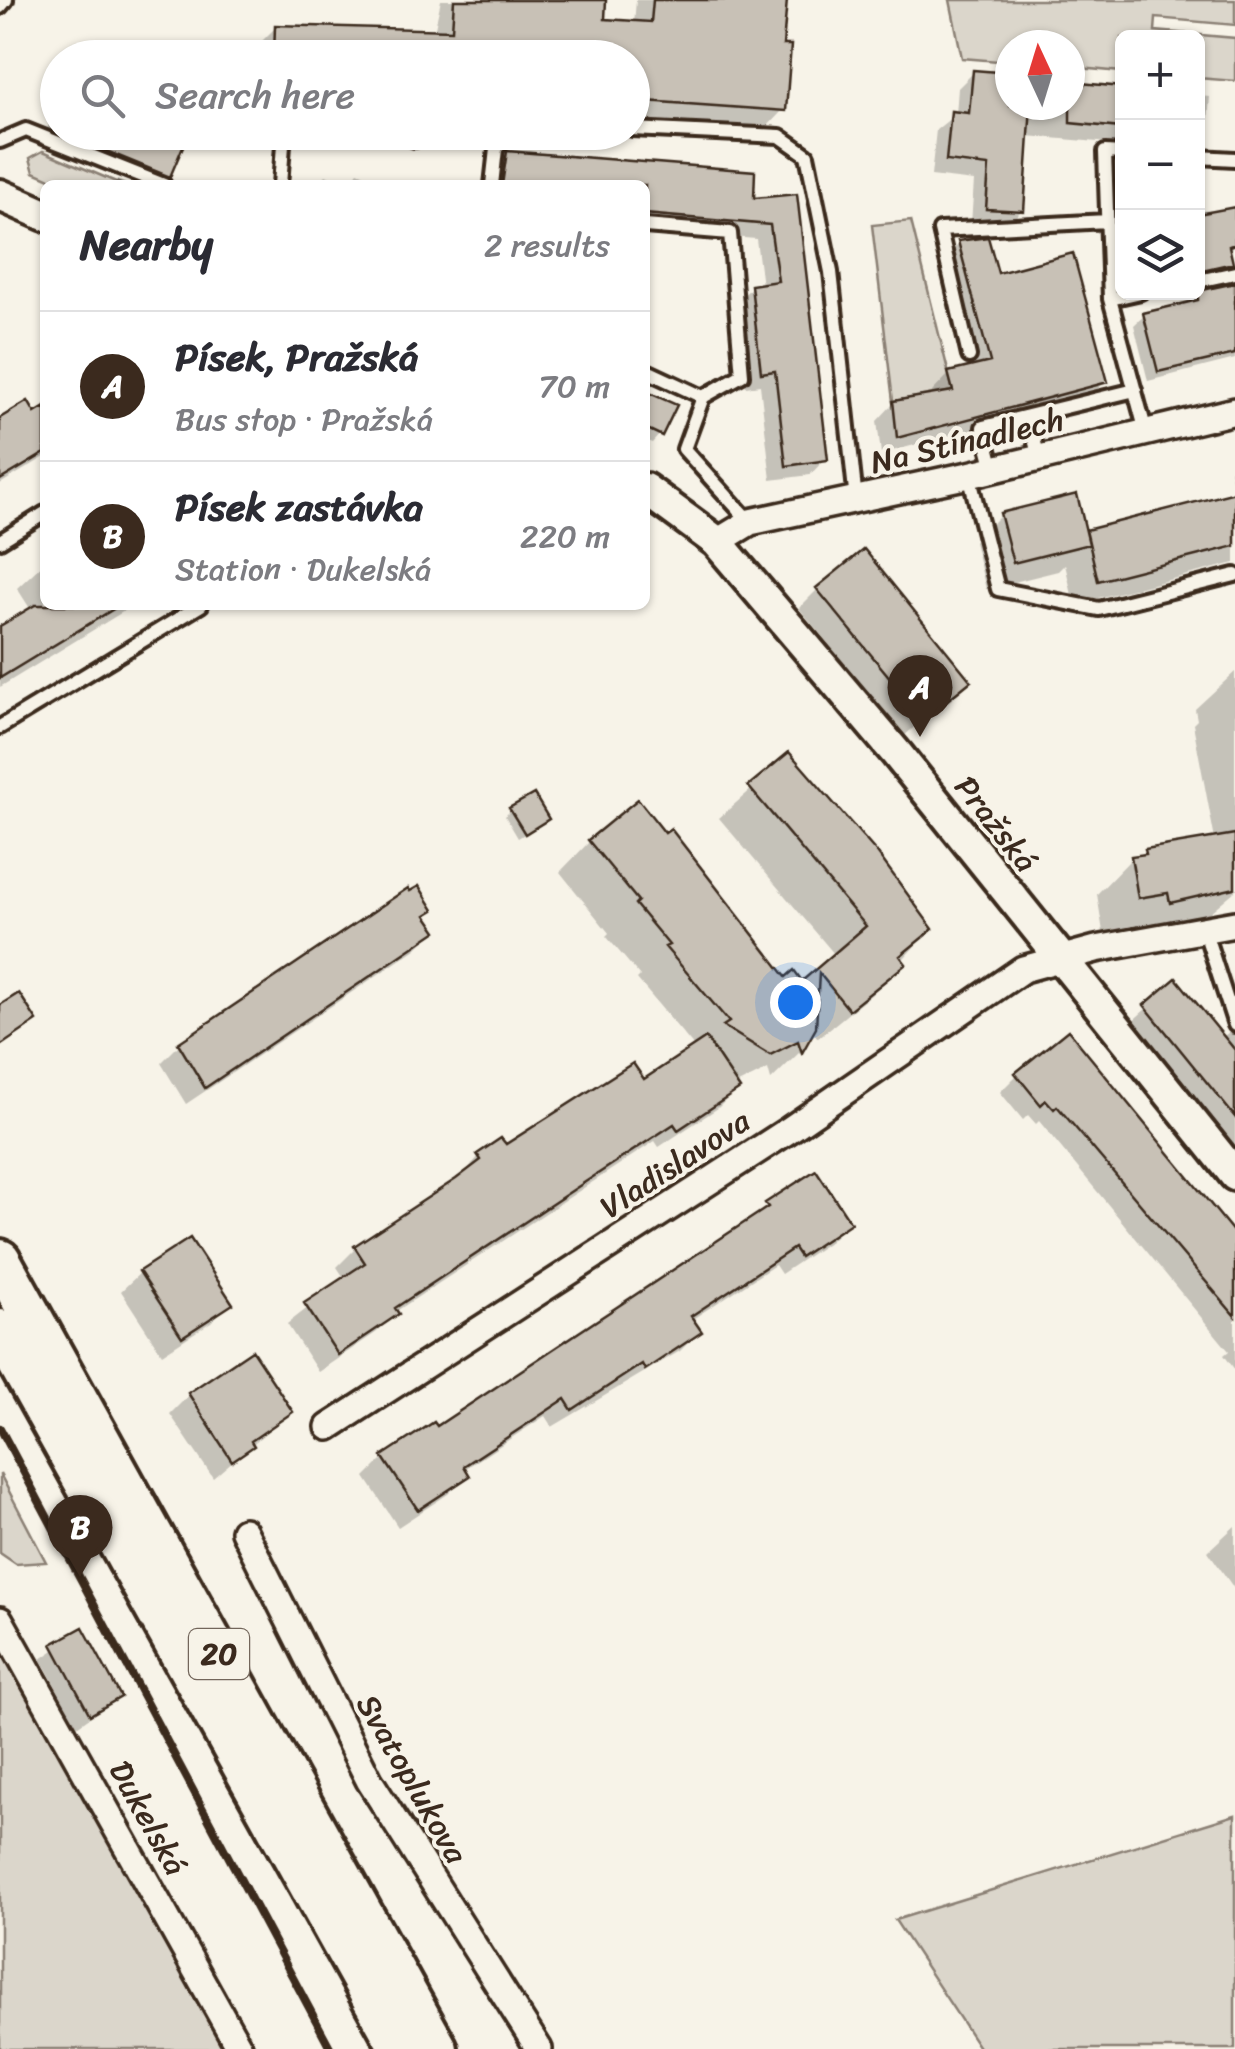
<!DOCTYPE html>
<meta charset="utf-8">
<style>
:root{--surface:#fff;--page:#f7f7f7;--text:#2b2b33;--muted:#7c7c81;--line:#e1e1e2;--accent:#3b2a1e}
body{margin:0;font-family:Sriracha,sans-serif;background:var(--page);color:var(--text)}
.controls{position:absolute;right:30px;top:30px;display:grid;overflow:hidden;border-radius:15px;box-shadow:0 2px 8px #0004}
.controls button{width:90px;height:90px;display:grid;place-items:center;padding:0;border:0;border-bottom:2px solid var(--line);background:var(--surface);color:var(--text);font:50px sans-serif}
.compass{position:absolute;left:995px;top:30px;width:90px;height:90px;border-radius:50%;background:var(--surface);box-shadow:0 2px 8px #0004;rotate:356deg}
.you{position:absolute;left:795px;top:1002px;width:35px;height:35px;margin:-25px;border:8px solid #fff;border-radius:50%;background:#1a73e8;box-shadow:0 0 0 15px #1a73e833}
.badge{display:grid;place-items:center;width:65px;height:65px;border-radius:50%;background:var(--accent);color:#fff;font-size:32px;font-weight:700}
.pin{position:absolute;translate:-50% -82px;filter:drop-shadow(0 2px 5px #0008)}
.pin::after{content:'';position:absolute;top:52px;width:35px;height:30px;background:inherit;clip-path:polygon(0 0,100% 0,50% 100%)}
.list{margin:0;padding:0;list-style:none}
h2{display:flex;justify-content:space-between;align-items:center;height:130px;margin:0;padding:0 40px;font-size:42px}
h2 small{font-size:32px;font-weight:400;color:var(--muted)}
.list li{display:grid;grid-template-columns:65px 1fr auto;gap:30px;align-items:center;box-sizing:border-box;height:150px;padding:0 40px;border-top:2px solid var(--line)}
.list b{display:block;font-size:38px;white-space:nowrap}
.list p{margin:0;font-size:32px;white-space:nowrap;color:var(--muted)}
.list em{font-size:32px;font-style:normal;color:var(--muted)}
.icon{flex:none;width:55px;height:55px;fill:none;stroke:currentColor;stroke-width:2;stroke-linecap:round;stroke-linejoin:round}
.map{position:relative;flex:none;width:1235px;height:2049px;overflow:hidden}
.search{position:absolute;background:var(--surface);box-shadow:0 2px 8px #0004;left:40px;top:40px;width:610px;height:110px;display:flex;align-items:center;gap:25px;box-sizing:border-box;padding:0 35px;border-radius:55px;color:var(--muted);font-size:38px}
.panel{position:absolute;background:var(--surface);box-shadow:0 2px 8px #0004;left:40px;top:180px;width:610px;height:430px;border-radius:15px}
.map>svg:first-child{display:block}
.green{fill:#dbd6cb;stroke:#8b8074;stroke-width:2.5}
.shadow{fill:#0003}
.building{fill:#c8c1b6;stroke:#3b2a1e;stroke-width:2.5}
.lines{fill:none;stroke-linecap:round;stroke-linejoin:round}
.service-casing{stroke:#3b2a1e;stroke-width:20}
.minor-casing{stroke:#3b2a1e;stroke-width:32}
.tertiary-casing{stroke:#3b2a1e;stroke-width:38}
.trunk-casing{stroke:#3b2a1e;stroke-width:48}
.service{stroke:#f7f3e8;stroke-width:12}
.minor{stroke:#f7f3e8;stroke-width:25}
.tertiary{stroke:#f7f3e8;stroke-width:30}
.trunk{stroke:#f7f3e8;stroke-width:40}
.rail{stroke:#3b2a1e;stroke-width:8}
.labels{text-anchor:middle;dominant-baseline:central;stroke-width:8;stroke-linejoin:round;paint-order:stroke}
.shield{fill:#f7f3e8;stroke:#73665b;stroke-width:2.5}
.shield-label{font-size:30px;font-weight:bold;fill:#3b2a1e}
.street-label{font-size:32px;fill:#3b2a1e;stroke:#f7f3e8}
</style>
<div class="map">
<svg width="1235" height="2049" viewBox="0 0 1235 2049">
<rect width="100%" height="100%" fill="#f7f3e8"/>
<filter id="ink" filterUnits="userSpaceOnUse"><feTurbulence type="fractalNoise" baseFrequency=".01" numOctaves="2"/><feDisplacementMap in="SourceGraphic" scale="20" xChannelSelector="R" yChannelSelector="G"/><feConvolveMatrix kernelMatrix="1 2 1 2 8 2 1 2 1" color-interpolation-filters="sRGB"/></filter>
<g filter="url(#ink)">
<path class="green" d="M950,0H1235V25L1156,18L1155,31L1235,38V81L1198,78V38H1122V72L1070,67V45H1010V62L962,58Z
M43,151L123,185H64L34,172L30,158Z
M911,221L953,391L893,401L872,225Z
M0,1475V1474L46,1562L16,1564L0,1553Z
M0,1640L227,2049H0Z
M1235,1815V2049H980L895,1920Z"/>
<path class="shadow" d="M441,0H604L602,22L634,24L636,0H784L783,110L764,130L632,120V58H256V47L276,27L434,32Z
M974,72L1010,76V105H1070V83L1122,88V144L1027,136L1022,210L1006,226L971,224L974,181L931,176L936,130L956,114L958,88Z
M1198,96L1210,97L1207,134L1198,143Z
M58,105V132H187L168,176L158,185L46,131Z
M508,154L751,201L795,197L825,459L810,475L771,480L760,385L746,387L736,302L752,287L762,286L756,239L645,230V185H489L493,169Z
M358,172L388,185H317L326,175L348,185Z
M117,180L131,185H112Z
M1235,210L1230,262L1220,273L1198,278V211Z
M960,243L1105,382L1087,399L881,454L877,421L894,403L933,397L932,392L949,374L970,369L942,261Z
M1234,286L1235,359L1148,381L1134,325L1145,315L1188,303L1198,293Z
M645,393L660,434L652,443L645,440Z
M45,410V457L0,484V421L34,417Z
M1235,465V494L1230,470Z
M1235,495V563L1074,604L1065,564L1058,571L986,589L974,542L1001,515L1084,536Z
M45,562V605H134L0,687V629L31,610L17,588Z
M818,589L968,681L904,736L799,608Z
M1235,672V891L1197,923L1135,938L1132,927L1103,932L1097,894L1132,858L1147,851L1215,840L1193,724L1197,720L1195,709Z
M789,756L930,929L872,994L818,1038L812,1031L800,1052L771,1080L768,1069L738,1084L731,1081L737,1089L718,1108L659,1147L655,1141L395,1312L377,1332L318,1372L287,1324L345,1279L337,1267L356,1248L461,1177L479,1156L644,1082L695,1048L637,979L640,976L606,936L609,933L560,872L590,841L786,980L802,984L835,955L719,818Z
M511,810L541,824L518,838L505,816Z
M424,916L434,931L416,949L186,1104L161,1063L179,1045Z
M1176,982L1221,1038L1235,1028V1155L1128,1025Z
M1017,1075L1235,1238V1370L1224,1355L1229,1351L1039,1121L1036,1124L1028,1115L1023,1120L1000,1092Z
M816,1173L848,1223L829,1242L781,1274L775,1265L691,1320L699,1332L680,1351L552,1427L545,1416L463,1470L467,1475L448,1494L398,1527L365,1477L384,1458L436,1430L749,1223L767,1205Z
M140,1273L229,1304L211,1322L162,1354L121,1291Z
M252,1354L290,1412L213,1478L170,1414L189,1395Z
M1235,1526V1590L1208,1551Z
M82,1631L118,1697L77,1726L41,1659Z"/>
<path class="building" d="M454,0H606L605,19L651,22L653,0H787L783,45H791L786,111L632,100V58H519L432,51L433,58H274L275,25L452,30Z
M973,70L1010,73V105H1031L1024,211L986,209L989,166L946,161L951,111L969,113Z
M1070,82L1122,87V128L1070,123Z
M99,132H189L170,177L94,146Z
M507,151L755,171L754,198L797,194L828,460L786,466L775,371L761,373L751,285L778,281L770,225L645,214V185H502Z
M1235,207V244L1229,246L1233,263L1198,271V214Z
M988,237L998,273L1073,253L1108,382L897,438L893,401L953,391L948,372L990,362L958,241Z
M1235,283V354L1158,372L1143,313L1198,300V291Z
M645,391L677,405L662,436L645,428Z
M28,401L35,413L45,407V453L0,480V418Z
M1235,492V546L1098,581L1086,530Z
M1077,494L1089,544L1013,563L1000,513Z
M864,549L971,681L924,719L816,588Z
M35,605H120L0,678V626Z
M789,752L878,854L933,929L900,956L906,964L849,1010L819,973L816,1028L802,1053L798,1041L770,1055L723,1026L729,1022L665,947L669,945L635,904L638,901L588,840L638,799L665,833L671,829L786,977L794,970L802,981L866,926L748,786Z
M534,794L549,819L525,834L509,808Z
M1235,834V888L1170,903L1168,893L1138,898L1131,856L1146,854L1145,849Z
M419,886L434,910L426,915L437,931L205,1088L178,1043L408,888L410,891Z
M1176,978L1235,1050V1117L1144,1005Z
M19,993L37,1021L0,1046V1005Z
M1068,1030L1235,1234V1316L1057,1106L1054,1109L1046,1100L1041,1105L1015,1073Z
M706,1038L740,1089L678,1130L674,1124L573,1190L395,1308L399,1314L338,1355L304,1303L365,1263L354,1246L456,1179L481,1160L477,1154L501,1138L506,1144L633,1063L644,1079Z
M816,1170L851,1223L800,1257L794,1248L691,1316L702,1332L645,1370L642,1364L572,1410L565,1399L464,1466L470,1476L418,1510L382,1456L434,1422L437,1426L768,1207L765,1203Z
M190,1238L233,1304L182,1337L139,1271Z
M252,1350L293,1412L251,1441L254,1446L232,1461L188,1393Z
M83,1627L121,1697L90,1715L52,1644Z"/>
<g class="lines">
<defs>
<path id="service" d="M0,7L6,0
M632,129L780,136L807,155L831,272L856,500
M396,132L415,140
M0,141L26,130L164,185
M1122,153L1105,152L1110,299L1146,432
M1198,157L1235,159
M280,185L284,132
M492,185L496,149L510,132
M645,226L730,233L742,375L703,397L684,449L750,522
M1198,281L1235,273
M1110,299L1141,292
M969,356L940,230L1107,221
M645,370L703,397
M1028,416L1039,458
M994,469L983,427L1135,390
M969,475L998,589L1099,609L1235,575
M0,541L45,513
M0,727L201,605
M1204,929L1235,1025"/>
<path id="minor" d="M717,542L750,522L969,475L1235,411
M329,1427L789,1130L1023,969L1096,949L1235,924
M244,1531L369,1780L539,2049
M0,1620L240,2049"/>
<path id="tertiary" d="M0,195L45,215
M645,489L717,542L897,754L1235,1175"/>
<path id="trunk" d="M0,1260L437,2049
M0,1330L401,2049"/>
</defs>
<use href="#service" class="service-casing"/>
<use href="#minor" class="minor-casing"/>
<use href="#tertiary" class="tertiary-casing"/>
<use href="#trunk" class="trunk-casing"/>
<use href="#service" class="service"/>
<use href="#minor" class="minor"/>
<use href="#tertiary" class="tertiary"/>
<use href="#trunk" class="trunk"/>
<path class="rail" d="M0,1428L331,2049"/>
</g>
</g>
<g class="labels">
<rect class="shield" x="189" y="1629" width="60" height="50" rx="8"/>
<g class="shield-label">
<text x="219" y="1654">20</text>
</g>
<g class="street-label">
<text transform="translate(967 441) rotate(-13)">Na Stínadlech</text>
<text transform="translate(996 824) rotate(52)">Pražská</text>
<text transform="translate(675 1164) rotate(-33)">Vladislavova</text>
<text transform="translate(412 1779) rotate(60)">Svatoplukova</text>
<text transform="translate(148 1818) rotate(61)">Dukelská</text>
</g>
</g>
</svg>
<div class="controls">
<button>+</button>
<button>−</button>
<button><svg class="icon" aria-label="layers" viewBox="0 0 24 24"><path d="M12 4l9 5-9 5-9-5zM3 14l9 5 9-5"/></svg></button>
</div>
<svg class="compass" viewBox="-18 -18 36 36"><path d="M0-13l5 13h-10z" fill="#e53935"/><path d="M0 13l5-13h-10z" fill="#7c7c81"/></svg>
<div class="you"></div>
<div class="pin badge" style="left:920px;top:737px">A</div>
<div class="pin badge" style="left:80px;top:1577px">B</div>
<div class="search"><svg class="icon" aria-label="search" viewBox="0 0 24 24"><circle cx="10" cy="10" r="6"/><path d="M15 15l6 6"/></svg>Search here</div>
<section class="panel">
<h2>Nearby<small>2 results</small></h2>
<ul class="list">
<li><span class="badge">A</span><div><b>Písek, Pražská</b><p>Bus stop · Pražská</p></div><em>70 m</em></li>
<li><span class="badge">B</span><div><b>Písek zastávka</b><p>Station · Dukelská</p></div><em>220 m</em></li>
</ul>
</section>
</div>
